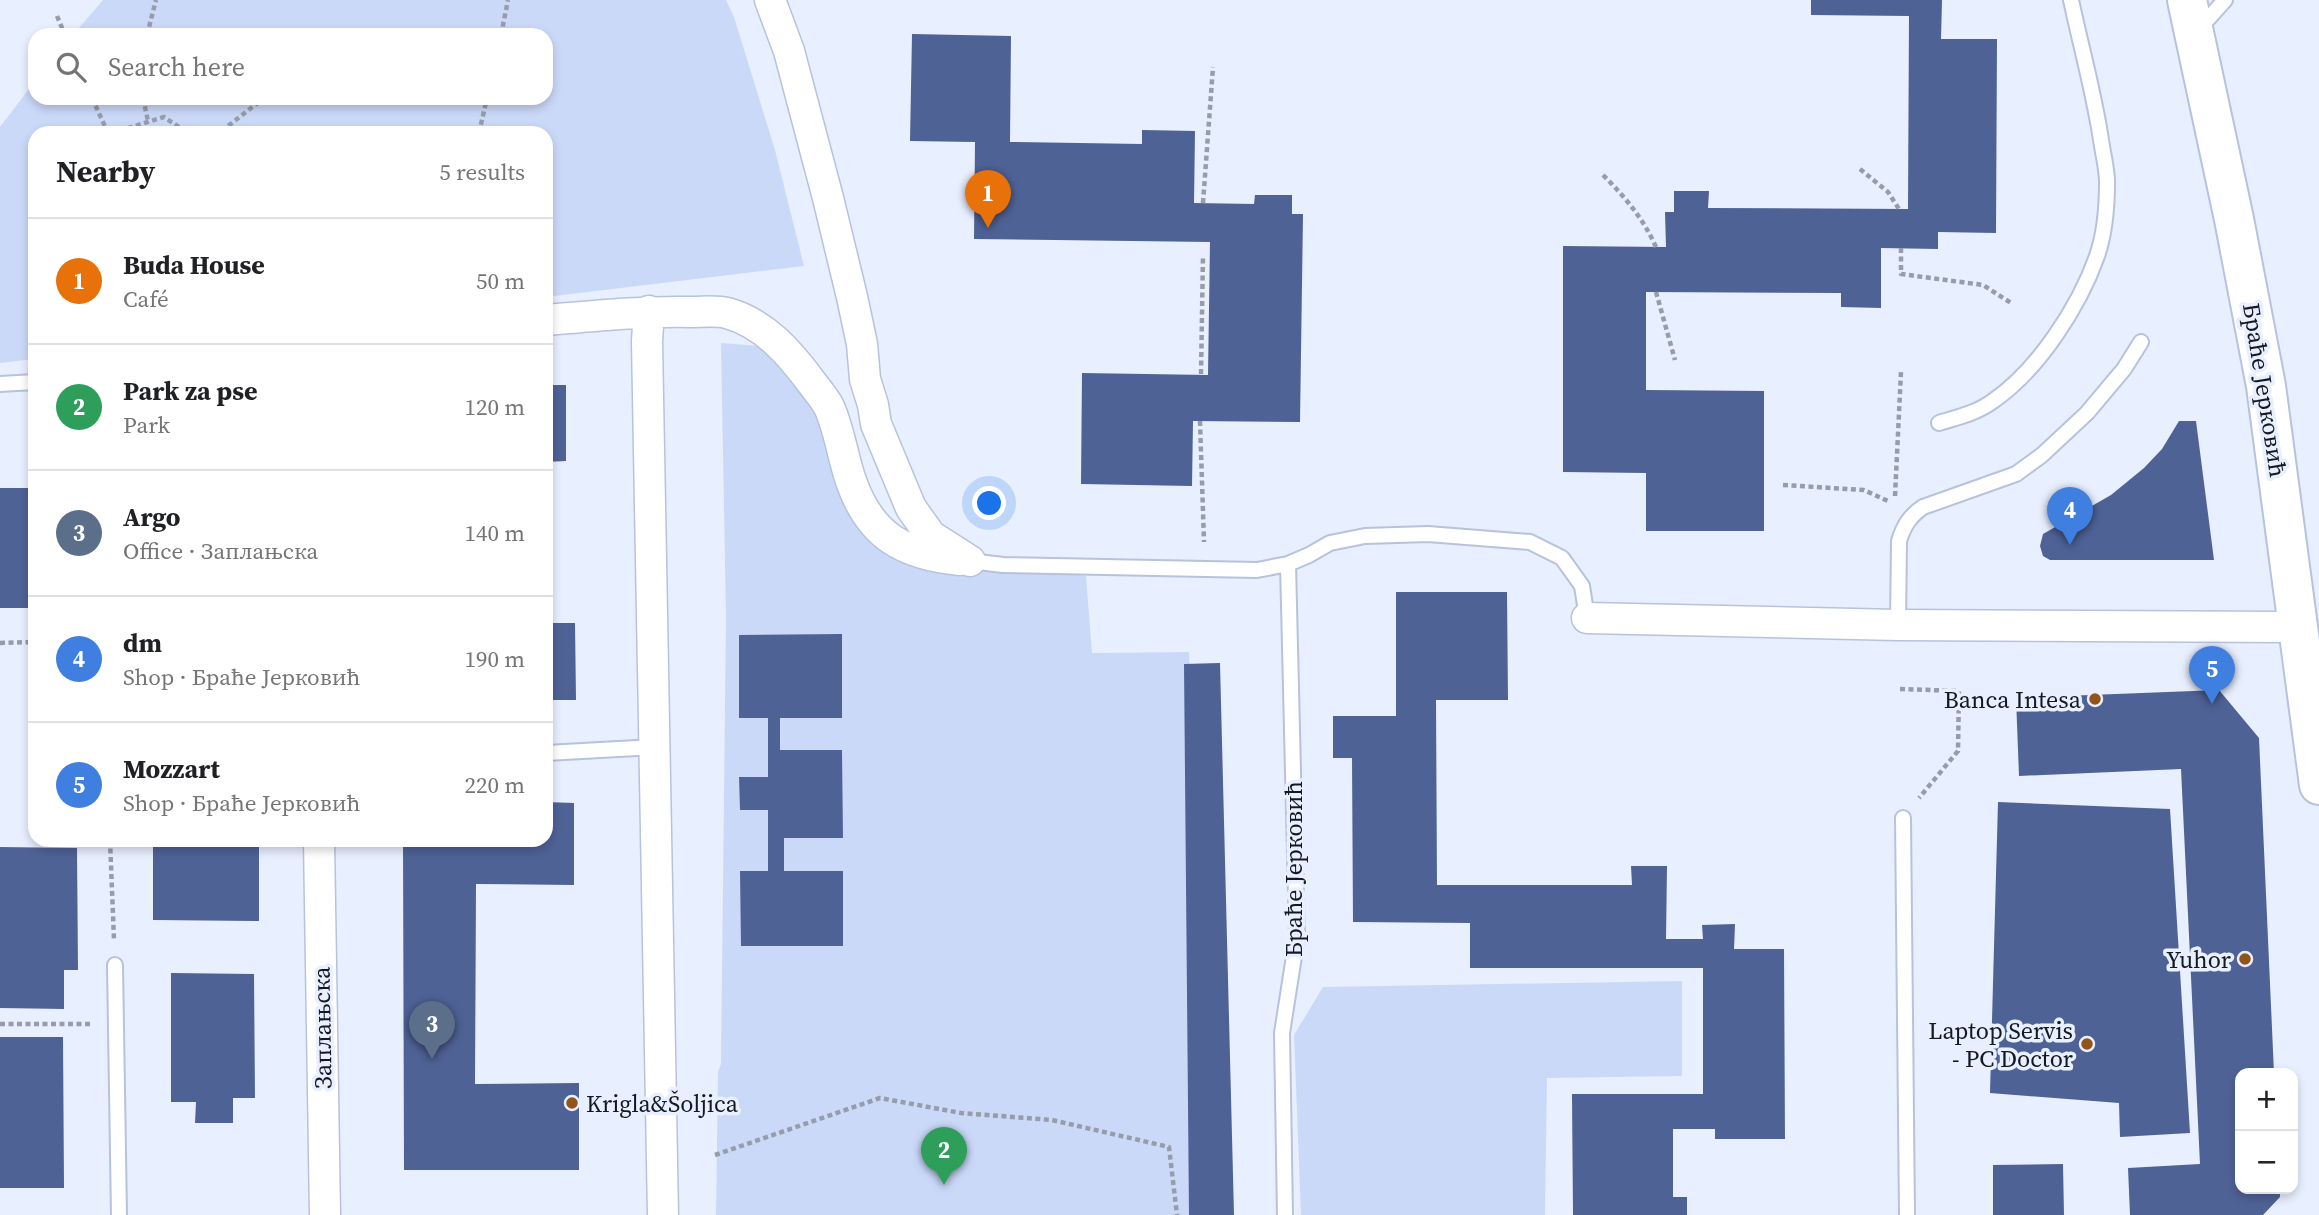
<!DOCTYPE html>
<meta charset="utf-8">
<style>
:root{--surface:#fff;--page:#f2f2f2;--text:#202124;--muted:#757577;--line:#e0e0e0;--accent:#b45309}
body{margin:0;font-family:"Source Serif 4",serif;background:var(--page);color:var(--text)}
.controls{position:absolute;right:21px;bottom:21px;display:grid;overflow:hidden;border-radius:14px;box-shadow:0 4px 10px #0003}
.controls button{width:63px;height:63px;display:grid;place-items:center;padding:0;border:0;border-bottom:2px solid var(--line);background:var(--surface);color:var(--text);font:35px sans-serif}
.you{position:absolute;left:990px;top:504px;width:24px;height:24px;margin:-18px;border:5px solid #fff;border-radius:50%;background:#1a73e8;box-shadow:0 0 0 10px #1a73e833}
.badge{display:grid;place-items:center;width:46px;height:46px;border-radius:50%;background:var(--accent);color:#fff;font-size:23px;font-weight:700}
.pin{position:absolute;translate:-50% -58px;filter:drop-shadow(0 2px 4px #0008)}
.pin::after{content:'';position:absolute;top:37px;width:24px;height:21px;background:inherit;clip-path:polygon(0 0,100% 0,50% 100%)}
.list{margin:0;padding:0;list-style:none}
h2{display:flex;justify-content:space-between;align-items:center;height:91px;margin:0;padding:0 28px;font-size:30px}
h2 small{font-size:23px;font-weight:400;color:var(--muted)}
.list li{display:grid;grid-template-columns:46px 1fr auto;gap:21px;align-items:center;box-sizing:border-box;height:126px;padding:0 28px;border-top:2px solid var(--line)}
.list b{display:block;font-size:26px;white-space:nowrap}
.list p{margin:0;font-size:23px;white-space:nowrap;color:var(--muted)}
.list em{font-size:23px;font-style:normal;color:var(--muted)}
.icon{flex:none;width:38px;height:38px;fill:none;stroke:currentColor;stroke-width:2;stroke-linecap:round;stroke-linejoin:round}
.map{position:relative;flex:none;width:2319px;height:1215px;overflow:hidden}
.search{position:absolute;background:var(--surface);box-shadow:0 4px 10px #0003;left:28px;top:28px;width:525px;height:77px;display:flex;align-items:center;gap:18px;box-sizing:border-box;padding:0 24px;border-radius:21px;color:var(--muted);font-size:26px}
.panel{position:absolute;background:var(--surface);box-shadow:0 4px 10px #0003;left:28px;top:126px;width:525px;height:721px;border-radius:21px}
.map>svg:first-child{display:block}
.green{fill:#cbd9f9}
.building{fill:#4f6296}
.lines{fill:none;stroke-linecap:round;stroke-linejoin:round}
.lane-casing{stroke:#b7c2dd;stroke-width:18}
.street-casing{stroke:#b7c2dd;stroke-width:33}
.secondary-casing{stroke:#b7c2dd;stroke-width:42}
.path{stroke:#969ca9;stroke-width:4.5;stroke-dasharray:5 3.5;stroke-linecap:butt}
.lane{stroke:#fff;stroke-width:14}
.street{stroke:#fff;stroke-width:30}
.secondary{stroke:#fff;stroke-width:38}
.poi-dot{fill:#93541b;stroke:#e8efff;stroke-width:2.5}
.labels{text-anchor:middle;dominant-baseline:central;stroke-width:7;stroke-linejoin:round;paint-order:stroke}
.street-label{font-size:24px;fill:#141821;stroke:#e8efff}
.poi-label{font-size:24px;fill:#141821;stroke:#e8efff;text-anchor:end}
</style>
<div class="map">
<svg width="2319" height="1215" viewBox="0 0 2319 1215">
<rect width="100%" height="100%" fill="#e8efff"/>
<path class="green" d="M103,0H726L734,17L775,150L804,266L546,297V133H35V359L0,363V127L35,81V98H546V35H73Z
M721,343L759,346L781,362L835,424L882,533L970,561L1086,576L1092,653L1189,652L1197,858L1200,1215H716L718,1072L721,1064L726,617Z
M1682,981V1076L1547,1078L1545,1215H1301L1294,1035L1323,987Z"/>
<path class="building" d="M1811,0H1942L1941,39H1997L1996,233L1938,232V249L1881,248V308L1841,307V293L1646,292V390L1764,391V531H1646V473L1563,472V246L1666,247L1665,212H1674V191H1709L1708,208L1908,209L1909,16L1811,15Z
M912,34L1011,36L1010,142L1142,144V130L1195,131L1194,203L1254,204L1255,195H1292V214H1303L1300,422L1193,421L1192,486L1081,484L1082,373L1208,375L1210,242L974,239L975,142L910,141Z
M546,385H566V461L546,462Z
M2179,421H2196L2214,560H2050L2043,556L2040,546L2043,534L2111,495L2144,468L2162,449Z
M0,488H35V608H0Z
M1396,592H1507L1508,700H1436L1437,885H1632L1631,866H1667L1666,939H1703L1702,925L1735,924L1734,949H1784L1785,1139H1715V1129H1673V1197H1687V1215H1573L1572,1094H1703V968H1470V923L1353,922L1352,758H1333V716H1396Z
M546,623H575L576,700H546Z
M842,634V718H780V750H842L843,838H784V871H843V946H741L740,871H768V810H740L739,777H768V718H739V635Z
M1220,663L1234,1215H1189L1184,664Z
M2219,690L2259,738L2274,1073H2240V1189H2280V1197L2263,1215H2130L2128,1168L2200,1164L2181,769L2019,776L2016,698Z
M546,802L574,803V885L476,884L475,1084L579,1083V1170H404L403,840H546Z
M1998,802L2170,809L2190,1133L2120,1137L2119,1103L1990,1093Z
M153,840H239V847H259V921L153,920Z
M0,847L77,848L78,970H64V1009L0,1008Z
M171,973L254,974L255,1098H233V1123H195L196,1102H171Z
M0,1037H63L64,1188H0Z
M2063,1164L2064,1215H1993V1165Z"/>
<g class="lines">
<defs>
<path id="lane" d="M2198,30L2225,0
M0,384L35,382
M1939,423C1958,417 1977,413 1993,401C2038,370 2079,307 2097,256C2105,233 2107,207 2107,182C2107,169 2103,154 2101,140C2094,93 2081,47 2071,0
M970,561L1003,565L1257,570L1288,564L1309,555L1330,543L1365,536L1428,534L1530,542L1562,558L1582,586L1587,618
M1898,625L1899,541C1904,525 1910,516 1923,507L2016,474L2042,455L2087,413L2124,369L2141,342
M546,753L655,747
M1903,818L1907,1215
M115,965L119,1215
M1285,1215L1282,1033L1297,937L1288,564"/>
<path id="street" d="M770,0L789,51L828,198L852,297L862,344L865,379L873,405L876,424L911,508L931,536L970,561
M649,311L647,341L663,1215
M546,320C594,316 642,311 690,312C702,312 716,310 727,313C764,323 790,353 812,383C818,391 826,400 830,409C840,433 843,458 851,481C870,536 904,555 960,560
M1587,618L1898,625L2299,627
M319,840L325,1215"/>
<path id="secondary" d="M2187,0L2234,219L2266,386L2319,785"/>
</defs>
<use href="#lane" class="lane-casing"/>
<use href="#street" class="street-casing"/>
<use href="#secondary" class="secondary-casing"/>
<path class="path" d="M57,16L65,35
M147,35L156,0
M501,35L508,0
M92,98L108,133
M143,98L148,121
M121,133L125,129L164,117L188,133
M224,133L228,126L264,98
M479,133L487,98
M1860,169L1888,192L1899,209
M1603,175C1625,197 1643,218 1656,247
M1203,203L1213,67
M1901,248V274L1983,285L2011,303
M1656,292L1675,360
M1201,374L1203,255
M1200,421L1204,542
M1783,485L1864,490L1890,502
M1895,496L1901,372
M0,643L35,642
M1900,689L1959,691L1958,751L1919,798
M110,840L114,940
M0,1024H90
M715,1155L880,1098L961,1113L1052,1120L1169,1147L1177,1215"/>
<use href="#lane" class="lane"/>
<use href="#street" class="street"/>
<use href="#secondary" class="secondary"/>
</g>
<g class="poi-dot">
<circle cx="2095" cy="699" r="7"/>
<circle cx="2245" cy="959" r="7"/>
<circle cx="2087" cy="1044" r="7"/>
<circle cx="572" cy="1103" r="7"/>
</g>
<g class="labels">
<g class="street-label">
<text transform="translate(2265 390) rotate(81)">Браће Јерковић</text>
<text transform="translate(1293 869) rotate(-90)">Браће Јерковић</text>
<text transform="translate(322 1028) rotate(-91)">Заплањска</text>
</g>
<g class="poi-label">
<text x="2081" y="699">Banca Intesa</text>
<text x="2231" y="959">Yuhor</text>
<text x="2073" y="1030">Laptop Servis<tspan x="2073" dy="28">- PC Doctor</tspan></text>
<text x="586" y="1103" text-anchor="start">Krigla&amp;Šoljica</text>
</g>
</g>
</svg>
<div class="controls">
<button>+</button>
<button>−</button>
</div>
<div class="you"></div>
<div class="pin badge" style="left:988px;top:228px;background:#e8710a">1</div>
<div class="pin badge" style="left:944px;top:1185px;background:#2e9e5b">2</div>
<div class="pin badge" style="left:432px;top:1059px;background:#5c6f8a">3</div>
<div class="pin badge" style="left:2070px;top:545px;background:#3f7fe0">4</div>
<div class="pin badge" style="left:2212px;top:704px;background:#3f7fe0">5</div>
<div class="search"><svg class="icon" aria-label="search" viewBox="0 0 24 24"><circle cx="10" cy="10" r="6"/><path d="M15 15l6 6"/></svg>Search here</div>
<section class="panel">
<h2>Nearby<small>5 results</small></h2>
<ul class="list">
<li><span class="badge" style="background:#e8710a">1</span><div><b>Buda House</b><p>Café</p></div><em>50 m</em></li>
<li><span class="badge" style="background:#2e9e5b">2</span><div><b>Park za pse</b><p>Park</p></div><em>120 m</em></li>
<li><span class="badge" style="background:#5c6f8a">3</span><div><b>Argo</b><p>Office · Заплањска</p></div><em>140 m</em></li>
<li><span class="badge" style="background:#3f7fe0">4</span><div><b>dm</b><p>Shop · Браће Јерковић</p></div><em>190 m</em></li>
<li><span class="badge" style="background:#3f7fe0">5</span><div><b>Mozzart</b><p>Shop · Браће Јерковић</p></div><em>220 m</em></li>
</ul>
</section>
</div>
